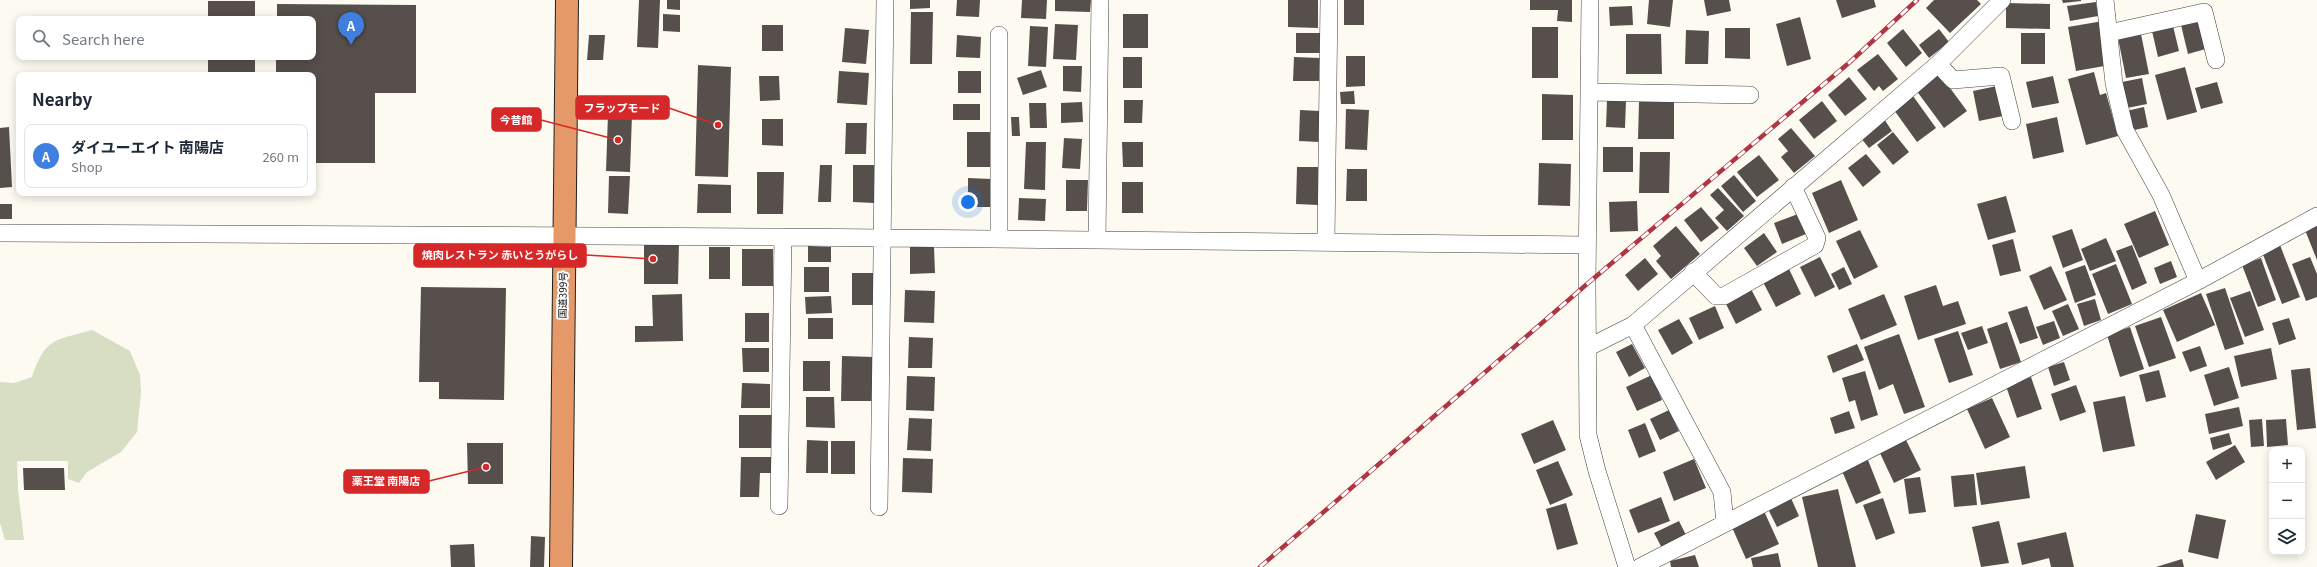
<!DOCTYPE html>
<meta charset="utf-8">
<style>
:root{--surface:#fff;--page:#f2f2f3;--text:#1f2937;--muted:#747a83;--line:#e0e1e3;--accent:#0b8043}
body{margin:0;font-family:Georgia,"Noto Sans JP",serif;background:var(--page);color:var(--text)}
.controls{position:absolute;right:12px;bottom:12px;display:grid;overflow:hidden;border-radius:8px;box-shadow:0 2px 10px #0003}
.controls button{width:36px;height:36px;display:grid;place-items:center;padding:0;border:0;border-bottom:1px solid var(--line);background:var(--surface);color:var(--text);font:20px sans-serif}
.you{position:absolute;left:968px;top:202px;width:14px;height:14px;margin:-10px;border:3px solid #fff;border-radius:50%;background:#1a73e8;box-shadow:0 0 0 6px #1a73e833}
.badge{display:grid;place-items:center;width:26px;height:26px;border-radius:50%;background:var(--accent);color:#fff;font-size:13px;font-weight:700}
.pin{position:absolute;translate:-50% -33px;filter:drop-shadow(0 1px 2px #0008)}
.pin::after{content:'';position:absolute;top:21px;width:14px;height:12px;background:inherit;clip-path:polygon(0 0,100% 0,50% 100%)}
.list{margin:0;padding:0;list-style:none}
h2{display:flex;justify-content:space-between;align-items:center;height:52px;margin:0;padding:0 16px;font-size:17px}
h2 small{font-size:13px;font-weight:400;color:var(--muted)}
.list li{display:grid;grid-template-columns:26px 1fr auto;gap:12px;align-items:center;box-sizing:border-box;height:64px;margin:0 8px 8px;padding:0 8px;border:1px solid var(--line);border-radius:8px}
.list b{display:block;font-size:15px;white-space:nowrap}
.list p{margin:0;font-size:13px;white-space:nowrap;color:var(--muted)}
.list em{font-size:13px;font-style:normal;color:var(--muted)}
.icon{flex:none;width:22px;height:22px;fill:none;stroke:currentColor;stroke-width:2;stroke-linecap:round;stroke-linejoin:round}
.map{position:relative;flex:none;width:2317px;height:567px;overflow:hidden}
.search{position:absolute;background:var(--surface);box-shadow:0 2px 10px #0003;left:16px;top:16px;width:300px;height:44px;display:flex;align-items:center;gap:10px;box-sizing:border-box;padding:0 14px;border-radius:8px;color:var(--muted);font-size:15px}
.panel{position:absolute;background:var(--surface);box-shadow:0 2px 10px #0003;left:16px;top:72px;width:300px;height:124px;border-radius:8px}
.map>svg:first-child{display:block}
.cemetery{fill:#d7dec4}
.building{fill:#564f4c}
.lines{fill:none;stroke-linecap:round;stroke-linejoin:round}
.minor-casing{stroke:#424242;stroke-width:18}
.highway-casing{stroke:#202020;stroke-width:24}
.minor{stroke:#fff;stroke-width:17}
.highway{stroke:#e59968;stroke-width:22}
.rail-casing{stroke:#b03543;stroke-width:4.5}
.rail{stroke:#fff;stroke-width:3;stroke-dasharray:9;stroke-linecap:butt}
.labels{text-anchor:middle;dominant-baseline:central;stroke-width:4;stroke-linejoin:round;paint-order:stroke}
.street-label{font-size:10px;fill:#0f0f0f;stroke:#fff}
.leader{fill:none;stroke:#d62828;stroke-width:1.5}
.callout-dot{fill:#d62828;stroke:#fff;stroke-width:1.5}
.callout{fill:#d62828;stroke:#d62828;stroke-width:1.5}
.callout-label{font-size:11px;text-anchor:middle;font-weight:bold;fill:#fff}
</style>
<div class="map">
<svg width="2317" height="567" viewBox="0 0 2317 567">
<rect width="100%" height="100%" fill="#fdfaf2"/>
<path class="cemetery" d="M92,330L130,351L140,375L141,392L137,432L121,452L87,472L79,483L68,479V461H17L18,490L24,540H5L0,523V382L14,383L32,377C46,337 54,341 92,330Z"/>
<path class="building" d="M639,0H660L658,48L637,47Z
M667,0H680V10L667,9Z
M910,0H930V8L910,9Z
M957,0H980L979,17L956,16Z
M1022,0H1047L1046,19L1021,18Z
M1055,0H1091L1090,12L1055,11Z
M1288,0H1318V28L1288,27Z
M1344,0H1364V25H1344Z
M1530,0H1572V22L1557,21L1558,10H1530Z
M1649,0H1673L1670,27L1647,24Z
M1704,0H1729L1731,11L1707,16Z
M1836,0H1874L1876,7L1842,18Z
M1934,0H1977L1981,4L1950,33L1926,8Z
M2062,0H2081V1L2063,3Z
M208,1H255V19H208Z
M2096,2L2098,16L2070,21L2067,6Z
M2006,3L2050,4V29L2006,28Z
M277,4L416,5V93H375V163H313V75H276V57H313V19H277Z
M1632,6L1633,25L1610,26L1609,7Z
M911,12H933L932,64H910Z
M663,14L680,15V32L663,31Z
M1123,14H1148V48H1123Z
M1800,17L1811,59L1787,66L1776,24Z
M2201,20L2209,48L2188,54L2181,25Z
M2103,21L2110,65L2076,71L2068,27Z
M1055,24L1078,25L1076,60L1053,59Z
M762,25H783V51H762Z
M1030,26L1048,27L1046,67L1028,66Z
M2173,26L2179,51L2158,57L2152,31Z
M1532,27H1558V78H1532Z
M845,28L869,30L866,64L842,62Z
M1725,28H1750V59L1725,58Z
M1903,29L1922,53L1906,67L1887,43Z
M1939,29L1949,42L1929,58L1919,45Z
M1686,30L1709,31L1708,64H1685Z
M1296,33H1322L1323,53H1296Z
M2021,33H2045V64H2021Z
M1626,34H1661L1662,74H1626Z
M2141,34L2149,74L2126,78L2118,38Z
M589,35H605L603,60H587Z
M957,35L981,37L980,58L956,57Z
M1878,54L1898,79L1883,91L1879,86L1874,91L1857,70Z
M1346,56H1365V86L1346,87Z
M208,57H255V75H208Z
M1123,57H1142V88H1123Z
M1294,57L1320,58L1319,81H1293Z
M698,65L731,67L728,177L695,176Z
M1063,66H1082L1081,92L1063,91Z
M2185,67L2197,112L2167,120L2155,75Z
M1041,70L1047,87L1023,95L1017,78Z
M839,71L869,73L867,105L837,103Z
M958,71H981V93H958Z
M2094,72L2100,95L2106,93L2118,136L2086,145L2068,79Z
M1939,73L1967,111L1944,128L1916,90Z
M759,76H779L780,100L760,101Z
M2053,76L2059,103L2032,108L2026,82Z
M1849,77L1867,99L1845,116L1828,95Z
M2142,78L2147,104L2127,108L2122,82Z
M2217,82L2223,103L2201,109L2195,88Z
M1997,86L2003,116L1979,121L1973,91Z
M1354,91L1355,104H1341L1340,92Z
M1542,94L1573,95V140H1542Z
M1913,96L1936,128L1917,142L1894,110Z
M1124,100H1143L1142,123H1124Z
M1607,100H1626L1625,128L1606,127Z
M1822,101L1837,121L1814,139L1799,120Z
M1082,102L1083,122L1061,123V103Z
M1639,102H1674V139H1638Z
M1029,103H1046L1047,128H1030Z
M953,104H980V120H953Z
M2144,107L2148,127L2130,131L2126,111Z
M1346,109L1369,110L1367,150L1345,149Z
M1300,110L1320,111L1319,142L1299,141Z
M608,114L632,115L630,172L606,171Z
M1011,117H1019L1020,136H1012Z
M2057,117L2064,152L2033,159L2026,124Z
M762,119H783V146L762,145Z
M1884,119L1892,131L1869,148L1860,137Z
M846,123H867L866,154H845Z
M9,127L12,187L0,188V128Z
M1791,128L1815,156L1794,173L1781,157L1788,151L1778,139Z
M967,132H990V167H967Z
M1893,132L1909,152L1893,165L1877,145Z
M1064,138L1082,139L1080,169L1062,168Z
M1026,142H1046L1045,190L1024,189Z
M1122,142H1143V167H1123Z
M1603,147H1633V172H1603Z
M1640,152H1670L1669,193H1639Z
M1866,154L1881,172L1863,187L1848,168Z
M1759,155L1779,180L1757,197L1737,172Z
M1539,163L1571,164L1570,206L1538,205Z
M820,165H832L831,202H818Z
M853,165H875L874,203L853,202Z
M1297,167H1319L1318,205L1296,204Z
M1347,169H1367V201H1346Z
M757,172H784L783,214H757Z
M1734,175L1756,201L1743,212L1721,186Z
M609,176H630L628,214L608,213Z
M968,178L991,179V207H968Z
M1066,180H1088L1087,211H1066Z
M1841,180L1858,220L1829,233L1812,193Z
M1122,182H1143V213H1122Z
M698,184L731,185V213H697Z
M1718,188L1744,216L1727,231L1715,218L1724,210L1710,195Z
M2006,196L2016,232L1988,240L1977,204Z
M1019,198L1046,199L1045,221L1018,220Z
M1637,201L1638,231L1610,232L1609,202Z
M0,204H12V219H0Z
M1701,207L1719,228L1701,242L1684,220Z
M2155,211L2169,245L2139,258L2124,224Z
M1798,214L1806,234L1782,244L1774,223Z
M2317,225V260L2305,230Z
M1676,226L1700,254L1671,279L1656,261L1661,256L1653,246Z
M2072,229L2083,260L2063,268L2052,236Z
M1860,230L1878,267L1854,279L1836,241Z
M1764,233L1777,252L1757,266L1744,248Z
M2106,238L2116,261L2090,271L2081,249Z
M2013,239L2021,271L2000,276L1992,245Z
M644,242L679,243L678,284H644Z
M2132,245L2147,283L2132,290L2116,251Z
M2280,245L2300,297L2282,304L2262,252Z
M808,246L831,247V262H808Z
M709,247H730V279H709Z
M910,247H934L935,273L910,274Z
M742,249H773V286H742Z
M1820,257L1835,287L1815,297L1800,267Z
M2310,257L2317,274V297L2306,301L2292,264Z
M1645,258L1658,274L1638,291L1625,275Z
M2261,258L2276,300L2258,307L2242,265Z
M2171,261L2177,277L2160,284L2154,268Z
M2116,264L2132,304L2108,314L2092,274Z
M2085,265L2096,295L2075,303L2065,272Z
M2051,266L2067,300L2044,310L2029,276Z
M804,267H829V292H804Z
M1844,267L1852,284L1839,290L1831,274Z
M1789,269L1801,294L1776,307L1763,282Z
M852,273H873V305H852Z
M1936,285L1943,306L1958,301L1966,324L1918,340L1904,296Z
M421,287L506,288L504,400L439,399V382H419Z
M2225,288L2244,344L2225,350L2206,294Z
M1751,289L1762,310L1736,324L1725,302Z
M905,290L935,291L934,323L904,322Z
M2250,291L2264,330L2245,337L2230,298Z
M2201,293L2215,325L2177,342L2163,310Z
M682,294L683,341L635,342V326H653L652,295Z
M1884,294L1897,325L1861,340L1848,309Z
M831,296L832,313L806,314L805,297Z
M2095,299L2101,320L2084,326L2077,304Z
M2068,304L2079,329L2063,336L2052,311Z
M1715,306L1724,328L1699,340L1689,318Z
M2027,306L2038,338L2020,344L2008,312Z
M745,313H769V342H745Z
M2161,317L2176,358L2149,367L2135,326Z
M808,318H833V339H808Z
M2289,318L2296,339L2279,345L2272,323Z
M1679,319L1693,343L1672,355L1658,330Z
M2054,321L2060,338L2043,345L2036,327Z
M2007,322L2021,362L2000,369L1987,329Z
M1982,326L1988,343L1968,350L1961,333Z
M2130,327L2144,369L2120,377L2107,335Z
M1958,331L1973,375L1949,383L1934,339Z
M1899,334L1925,407L1904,414L1893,384L1879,390L1864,347Z
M909,337L933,338L932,368H908Z
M1632,344L1645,368L1629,377L1616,352Z
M1857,344L1864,360L1833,373L1827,356Z
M2200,346L2207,366L2190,372L2182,352Z
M742,348H769V372H743Z
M2271,348L2277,379L2241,387L2234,356Z
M842,356L874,357L873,401H841Z
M803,361H830V391H803Z
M2064,362L2070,380L2054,386L2048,367Z
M2229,367L2239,398L2214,406L2204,375Z
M2310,368L2316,428L2297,430L2291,370Z
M2159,370L2166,397L2146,402L2139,375Z
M1865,371L1878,415L1861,421L1855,400L1849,402L1842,378Z
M1652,375L1662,400L1637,411L1626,387Z
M907,376L935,377L934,411L906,410Z
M2031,377L2042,409L2017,418L2006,386Z
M742,383L770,384V408H741Z
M2076,385L2086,412L2060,421L2051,394Z
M2125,396L2135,446L2103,452L2093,402Z
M806,397H834L835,428L806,427Z
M1992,398L2010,437L1985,449L1967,409Z
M2239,407L2243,426L2209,434L2205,414Z
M1669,410L1679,431L1660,440L1650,419Z
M1849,411L1855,428L1835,434L1830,418Z
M739,415H772V448H739Z
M909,418L932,419L931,451L907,450Z
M2262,419L2264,446L2251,447L2249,420Z
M2286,419L2288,445L2267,447L2266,420Z
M1553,420L1566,450L1534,464L1521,434Z
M1645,423L1656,451L1639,458L1628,430Z
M2229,433L2232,444L2213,450L2210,438Z
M1905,438L1921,470L1894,483L1879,451Z
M807,440L828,441V473H806Z
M831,441H855V474H831Z
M467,443H503V484H468Z
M2235,445L2245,462L2216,480L2206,462Z
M741,457H771V473H760L759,497H740Z
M903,458L933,459L932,493L902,492Z
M1694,459L1706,488L1674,501L1663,472Z
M1868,460L1881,493L1856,504L1842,471Z
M1558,461L1573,495L1550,505L1536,470Z
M2025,466L2030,498L1981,505L1976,473Z
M23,468H64L65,490H24Z
M1974,474L1977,505L1954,507L1951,476Z
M1920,477L1926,512L1909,514L1904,479Z
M1838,489L1856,567H1818L1802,497Z
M1790,496L1799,516L1777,527L1767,507Z
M1661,497L1670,521L1638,533L1629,510Z
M1883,498L1895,533L1876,540L1863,505Z
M1566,503L1578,544L1557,550L1546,509Z
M1764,511L1779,544L1746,559L1731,525Z
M2196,514L2226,520L2218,559L2188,552Z
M1679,521L1686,535L1662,548L1654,533Z
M1999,521L2009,563L1981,567L1972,527Z
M2066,532L2074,567H2051L2049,558L2022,565L2017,543Z
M531,536L545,537L544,567H530Z
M474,544L475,567H451L450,545Z
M1778,553L1781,567H1753L1751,558Z
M1695,555L1699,567H1671L1670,561Z
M2182,559L2184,567H2156Z"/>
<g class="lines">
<defs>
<path id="minor" d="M1590,0L1587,284L1588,435L1597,471L1627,567
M2002,0L1938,64L1953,80L2001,76L2012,121
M2105,0L2114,83L2125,130L2161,195L2198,281
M2109,33L2204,12L2216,60
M1589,92L1750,95
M0,233L783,237L1587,245
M999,239V35
M1097,240L1100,0
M1326,242L1329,0
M1693,272L1716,296H1724L1815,245L1817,238L1793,187
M1633,325L1722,492L1725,523
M1587,348L1633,325L1938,64
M779,506L783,237
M879,507L885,0
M1640,567L2198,281L2317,216"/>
<path id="highway" d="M561,567L567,0"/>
</defs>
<use href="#minor" class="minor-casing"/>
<use href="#highway" class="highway-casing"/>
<use href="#minor" class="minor"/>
<use href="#highway" class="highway"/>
<defs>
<path id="rail" d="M1260,567L1587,284L1850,62L1917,0"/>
</defs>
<use href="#rail" class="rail-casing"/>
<use href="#rail" class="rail"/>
</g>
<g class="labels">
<g class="street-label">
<text transform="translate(562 295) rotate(-89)">国道399号</text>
</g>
</g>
<path class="leader" d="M718 125L669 108M618 140L541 120M653 259L586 255M486 467L429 481"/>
<g class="callout-dot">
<circle cx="718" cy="125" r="4"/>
<circle cx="618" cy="140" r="4"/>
<circle cx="653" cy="259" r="4"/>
<circle cx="486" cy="467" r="4"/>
</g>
<g class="callout">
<rect x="576" y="96" width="93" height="23" rx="4"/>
<rect x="492" y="108" width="49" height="23" rx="4"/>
<rect x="414" y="244" width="172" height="23" rx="4"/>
<rect x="344" y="470" width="85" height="23" rx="4"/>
</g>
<g class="callout-label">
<text x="622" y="112">フラップモード</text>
<text x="516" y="124">今昔館</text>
<text x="500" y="259">焼肉レストラン 赤いとうがらし</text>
<text x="386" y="485">薬王堂 南陽店</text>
</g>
</svg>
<div class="controls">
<button>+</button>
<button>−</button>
<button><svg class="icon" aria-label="layers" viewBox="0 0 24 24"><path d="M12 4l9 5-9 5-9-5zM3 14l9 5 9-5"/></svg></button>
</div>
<div class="you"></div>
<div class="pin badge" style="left:351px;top:45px;background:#3f7fe0">A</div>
<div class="search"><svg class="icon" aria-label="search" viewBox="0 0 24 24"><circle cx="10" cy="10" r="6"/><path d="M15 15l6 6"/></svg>Search here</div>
<section class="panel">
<h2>Nearby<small></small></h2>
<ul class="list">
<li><span class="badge" style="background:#3f7fe0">A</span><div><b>ダイユーエイト 南陽店</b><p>Shop</p></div><em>260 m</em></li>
</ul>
</section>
</div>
